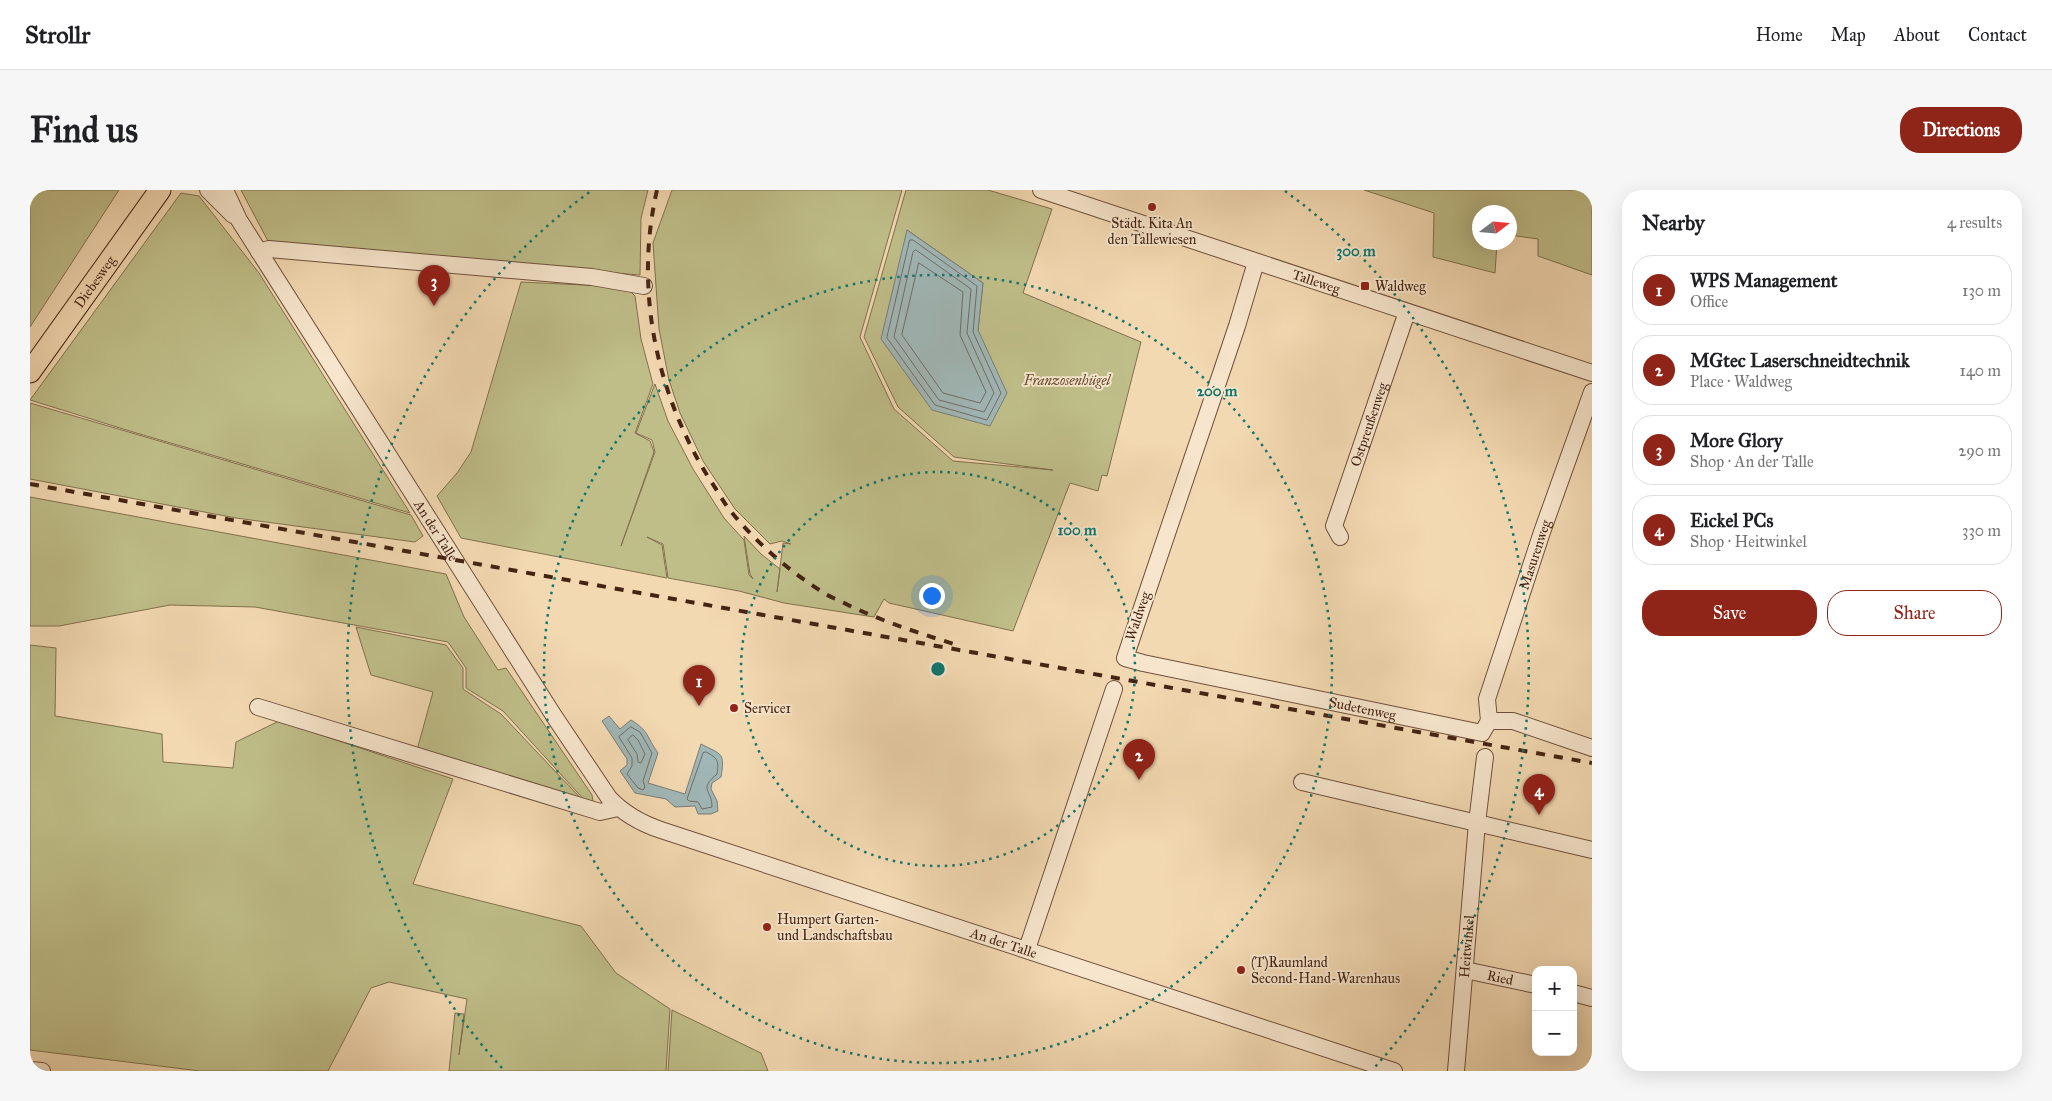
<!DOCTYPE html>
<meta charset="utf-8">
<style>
:root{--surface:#fff;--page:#f6f6f6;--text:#202124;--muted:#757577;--line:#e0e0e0;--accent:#8f2418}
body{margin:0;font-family:"IM FELL Great Primer",serif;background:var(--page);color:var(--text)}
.controls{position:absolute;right:15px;bottom:15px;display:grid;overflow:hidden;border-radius:10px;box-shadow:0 5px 20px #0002}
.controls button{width:45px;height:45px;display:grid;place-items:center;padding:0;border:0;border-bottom:1px solid var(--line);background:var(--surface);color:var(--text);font:25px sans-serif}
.compass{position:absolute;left:1442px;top:15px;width:45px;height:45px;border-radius:50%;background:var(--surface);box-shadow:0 5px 20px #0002;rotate:74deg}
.you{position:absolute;left:901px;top:405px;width:18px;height:18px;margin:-12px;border:4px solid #fff;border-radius:50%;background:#1a73e8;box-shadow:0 0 0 8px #1a73e833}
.badge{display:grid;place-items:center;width:32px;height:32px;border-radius:50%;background:var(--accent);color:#fff;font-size:16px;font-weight:700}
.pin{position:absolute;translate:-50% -41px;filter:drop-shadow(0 1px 2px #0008)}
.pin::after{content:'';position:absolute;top:26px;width:18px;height:15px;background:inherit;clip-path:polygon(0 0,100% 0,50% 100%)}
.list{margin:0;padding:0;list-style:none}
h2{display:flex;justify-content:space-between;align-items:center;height:65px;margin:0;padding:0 20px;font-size:21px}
h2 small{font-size:16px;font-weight:400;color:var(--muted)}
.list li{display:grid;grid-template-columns:32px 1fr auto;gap:15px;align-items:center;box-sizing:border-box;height:70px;margin:0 10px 10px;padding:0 10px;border:1px solid var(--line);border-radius:20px}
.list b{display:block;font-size:19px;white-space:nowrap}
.list p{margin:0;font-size:16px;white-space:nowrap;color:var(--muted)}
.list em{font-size:16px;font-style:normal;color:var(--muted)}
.actions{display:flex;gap:10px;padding:15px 20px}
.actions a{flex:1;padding:11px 0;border:1px solid var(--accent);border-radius:20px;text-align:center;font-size:18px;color:var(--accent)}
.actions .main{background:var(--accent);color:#fff}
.map{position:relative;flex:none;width:1562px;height:881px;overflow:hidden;border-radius:20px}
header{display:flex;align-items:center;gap:30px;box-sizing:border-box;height:70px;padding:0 25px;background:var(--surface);border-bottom:1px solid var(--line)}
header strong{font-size:24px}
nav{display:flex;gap:28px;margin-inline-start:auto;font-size:18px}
.intro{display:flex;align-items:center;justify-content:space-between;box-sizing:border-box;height:120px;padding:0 30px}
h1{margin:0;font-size:35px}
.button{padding:12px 22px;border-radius:20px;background:var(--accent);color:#fff;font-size:18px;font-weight:700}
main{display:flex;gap:30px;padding:0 30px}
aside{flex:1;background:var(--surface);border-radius:20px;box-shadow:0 5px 20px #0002}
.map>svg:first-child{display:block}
.green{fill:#bfbe89;stroke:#82704e;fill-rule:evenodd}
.water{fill:#a0b7b7;stroke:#7c7c76}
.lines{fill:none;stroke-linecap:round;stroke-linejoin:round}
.shore{stroke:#726d66;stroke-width:1}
.minor-casing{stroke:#70503c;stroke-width:18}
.major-casing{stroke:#452314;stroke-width:23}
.minor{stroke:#f7e6cd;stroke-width:16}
.major{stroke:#f3d9b2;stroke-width:21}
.rail{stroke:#452314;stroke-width:4;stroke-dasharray:9 9;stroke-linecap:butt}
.ring{fill:none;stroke:#0f766e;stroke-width:2.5;stroke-dasharray:2.5 5}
.poi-dot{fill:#8f2418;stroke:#f7e6cd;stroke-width:2}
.labels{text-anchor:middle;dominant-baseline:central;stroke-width:4;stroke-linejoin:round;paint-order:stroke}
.poi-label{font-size:14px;fill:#452314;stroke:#f7e6cd;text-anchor:start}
.street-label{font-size:14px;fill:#452314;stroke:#f7e6cd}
.park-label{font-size:14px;font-style:italic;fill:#644a31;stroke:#f7e6cd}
.centre{fill:#0f766e;stroke:#f7e6cd;stroke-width:2.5}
.ring-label{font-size:15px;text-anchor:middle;font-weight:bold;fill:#0f766e;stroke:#f7e6cd;stroke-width:4;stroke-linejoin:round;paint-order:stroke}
</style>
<header>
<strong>Strollr</strong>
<nav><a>Home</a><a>Map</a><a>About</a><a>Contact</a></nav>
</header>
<div class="intro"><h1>Find us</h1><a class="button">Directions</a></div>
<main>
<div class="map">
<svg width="1562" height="881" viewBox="0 0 1562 881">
<rect width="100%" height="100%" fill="#f3d9b2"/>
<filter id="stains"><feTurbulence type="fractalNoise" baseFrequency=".004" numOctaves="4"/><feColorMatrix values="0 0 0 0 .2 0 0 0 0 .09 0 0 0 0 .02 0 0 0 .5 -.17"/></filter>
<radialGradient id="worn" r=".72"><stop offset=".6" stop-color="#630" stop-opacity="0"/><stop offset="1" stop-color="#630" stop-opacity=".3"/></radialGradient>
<path class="green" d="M0,0H89L0,137Z
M211,0H618L611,28L610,85L239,53Z
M642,0H872L830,147L864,219L923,271L1023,280L924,267L868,217L834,147L876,0H958L1022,19L993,103L1111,152L1077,286L1072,285L1068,301L1040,293L983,441L859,413L854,409L844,427L754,413L709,401L638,388L633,354L617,347L632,355L637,388L431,348L407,306L427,283L441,262L491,92L596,97L605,106L611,149L623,194L605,243L620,251L624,262L591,356L625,262L622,250L606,243L625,194L638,231L663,279L694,328L714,350L719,385L723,389L720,384L714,346L731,364L750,379L747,402L753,353L761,354L752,351L740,354L705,319L673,271L650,223L639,190L629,139L623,53ZM877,40L953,93L948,140Z
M1334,0H1562V85L1508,66V49L1480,45V22H1450V52L1467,53L1465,83L1403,67L1404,23Z
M151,3L169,6L229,83L380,323L103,242L0,210Z
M0,213L381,325L393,346L385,352L206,328L0,289Z
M0,307L416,384L434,427L468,480L476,478L562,605L563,611L557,613L473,521L436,498V478L418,452L225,417L140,415L29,436H0Z
M326,437L416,455L433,478V499L471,524L558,616L387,560L403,502L341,485Z
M0,455L26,458L25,526L132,544L133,572L203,578L206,552L249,531L423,589L383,694L551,736L586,783L640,819L636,881H419L425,823L434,824L429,865L437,809L359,792L341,798L298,881H170L0,860Z
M642,820L731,863L738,881H638Z"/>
<path class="water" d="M877,40L953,93L948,140L977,203L960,236L902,220L851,149Z
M579,526L590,539L601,530C619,541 616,546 628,563L618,593L655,604L671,554C692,565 695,562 691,587L682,593L681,599L687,611L688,621L681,624H668L665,616L645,617L636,609L605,603L590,581L597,575V569L572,531Z"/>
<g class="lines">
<path class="shore" d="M880,50H883L947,96L943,142L971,203L957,230L905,215L857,148Z
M886,60L941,99L937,143L964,203L954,222L909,210L864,147L883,62Z
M889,73L933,102L930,145L956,202L950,213L913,203L872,145Z
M601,537L610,542L622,563L613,591L615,597L613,600L608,598L597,584L602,576V568L589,547Z
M603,545L608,550L615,564L611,573L608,572L607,564L598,550Z
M676,562C688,568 689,571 687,584C668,600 682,599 682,617L672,619L668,612L659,611L657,609L673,563Z"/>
<defs>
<g id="minor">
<path d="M178,0L203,25"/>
<path id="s1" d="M195,0L209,30L524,526L579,608C594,624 610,633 631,640L1364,881"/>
<path id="s2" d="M1011,0L1562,183"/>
<path d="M229,62L239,59L562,87L614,96"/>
<path id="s3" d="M1226,72L1207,136L1095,468L1113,473L1452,543L1459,531"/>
<path id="s4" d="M1310,347L1304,336L1377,122"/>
<path d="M228,517L570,622L588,618"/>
<path id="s5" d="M1459,531L1457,509L1512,342L1562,202"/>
<path d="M1459,531H1483L1562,558"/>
<path d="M1272,592L1562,660"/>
<path d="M997,759L1084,499"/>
<path id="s6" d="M1435,780L1506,795"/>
<path d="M1543,803L1562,808"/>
<path d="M0,880L12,881"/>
<path id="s7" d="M1426,881L1447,633L1455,567"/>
</g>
<g id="major">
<path id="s8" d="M0,182L130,0"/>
</g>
</defs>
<use href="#minor" class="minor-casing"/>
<use href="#major" class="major-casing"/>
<use href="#minor" class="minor"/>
<use href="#major" class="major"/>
<path class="rail" d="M627,0C604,99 626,204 680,290C688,301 694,314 703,324C728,354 759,381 791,401C799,407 809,410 818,415C852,431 888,443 924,454
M0,294L1562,573"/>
</g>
<g class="ring">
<circle cx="908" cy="479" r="197"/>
<circle cx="908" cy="479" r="394"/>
<path d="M472 878A591 591 0 0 1 561 1M1255 1A591 591 0 0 1 1344 878"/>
</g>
<g class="poi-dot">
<circle cx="1122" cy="17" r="5"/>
<rect x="1330" y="91" width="10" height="10" rx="2.5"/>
<circle cx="704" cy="518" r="5"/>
<circle cx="737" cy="737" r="5"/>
<circle cx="1211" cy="780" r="5"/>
</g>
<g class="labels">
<g class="poi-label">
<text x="1122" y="33" text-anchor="middle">Städt. Kita An<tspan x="1122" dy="16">den Tallewiesen</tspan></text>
<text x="1345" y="96">Waldweg</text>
<text x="714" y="518">Service1</text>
<text x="747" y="729">Humpert Garten-<tspan x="747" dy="16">und Landschaftsbau</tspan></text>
<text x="1221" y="772">(T)Raumland<tspan x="1221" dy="16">Second-Hand-Warenhaus</tspan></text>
</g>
<g class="street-label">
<text stroke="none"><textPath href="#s8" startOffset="111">Diebesweg</textPath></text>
<text stroke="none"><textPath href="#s2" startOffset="290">Talleweg</textPath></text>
<text stroke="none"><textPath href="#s4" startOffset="120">Ostpreußenweg</textPath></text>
<text stroke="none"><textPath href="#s1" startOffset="401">An der Talle</textPath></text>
<text stroke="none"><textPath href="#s5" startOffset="174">Masurenweg</textPath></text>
<text transform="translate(1108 426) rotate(-71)">Waldweg</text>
<text stroke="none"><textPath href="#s3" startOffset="660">Sudetenweg</textPath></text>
<text stroke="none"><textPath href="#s1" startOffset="1142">An der Talle</textPath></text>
<text stroke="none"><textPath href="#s7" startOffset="125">Heitwinkel</textPath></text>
<text stroke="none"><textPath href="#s6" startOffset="36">Ried</textPath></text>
</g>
<g class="park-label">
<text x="1037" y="190">Franzosenhügel</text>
</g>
</g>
<circle cx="908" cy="479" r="8" class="centre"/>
<g class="ring-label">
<text x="1326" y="66">300 m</text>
<text x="1187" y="206">200 m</text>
<text x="1047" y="345">100 m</text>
</g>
<rect width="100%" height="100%" filter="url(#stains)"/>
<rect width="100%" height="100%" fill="url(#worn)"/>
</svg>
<div class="controls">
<button>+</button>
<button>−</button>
</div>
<svg class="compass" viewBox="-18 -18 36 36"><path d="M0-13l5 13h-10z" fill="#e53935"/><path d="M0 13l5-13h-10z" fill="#757577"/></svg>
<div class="you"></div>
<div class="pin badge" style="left:669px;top:516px">1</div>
<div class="pin badge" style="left:1109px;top:590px">2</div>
<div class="pin badge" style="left:404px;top:116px">3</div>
<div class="pin badge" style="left:1509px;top:625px">4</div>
</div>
<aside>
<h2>Nearby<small>4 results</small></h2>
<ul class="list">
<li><span class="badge">1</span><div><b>WPS Management</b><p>Office</p></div><em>130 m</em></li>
<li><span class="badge">2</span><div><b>MGtec Laserschneidtechnik</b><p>Place · Waldweg</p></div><em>140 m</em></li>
<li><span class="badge">3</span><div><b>More Glory</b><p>Shop · An der Talle</p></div><em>290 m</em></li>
<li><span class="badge">4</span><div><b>Eickel PCs</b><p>Shop · Heitwinkel</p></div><em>330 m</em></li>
</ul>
<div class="actions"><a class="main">Save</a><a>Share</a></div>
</aside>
</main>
